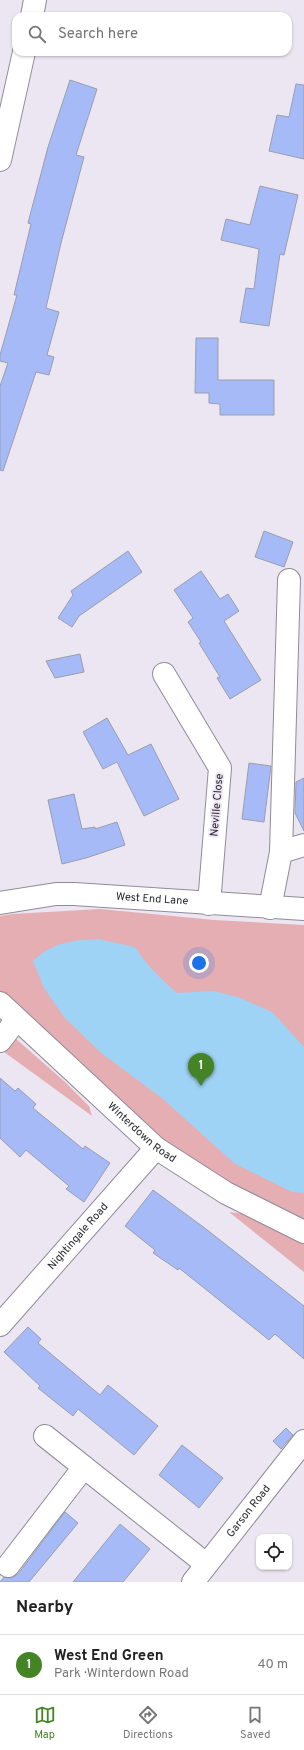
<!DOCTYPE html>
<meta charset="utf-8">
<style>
:root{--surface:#fff;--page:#f2f2f2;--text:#222;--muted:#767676;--line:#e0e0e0;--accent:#458424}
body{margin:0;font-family:Overpass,sans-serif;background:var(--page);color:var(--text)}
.controls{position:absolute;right:12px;bottom:12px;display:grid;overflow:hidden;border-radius:8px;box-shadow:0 1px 3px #0004}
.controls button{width:36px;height:36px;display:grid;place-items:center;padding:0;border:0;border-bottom:1px solid var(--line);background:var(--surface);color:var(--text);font:20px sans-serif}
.you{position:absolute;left:199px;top:963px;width:14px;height:14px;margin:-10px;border:3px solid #fff;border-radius:50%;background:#1a73e8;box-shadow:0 0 0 6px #1a73e833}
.badge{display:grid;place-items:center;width:26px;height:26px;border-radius:50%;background:var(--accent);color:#fff;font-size:13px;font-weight:700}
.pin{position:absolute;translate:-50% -33px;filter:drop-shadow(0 1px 2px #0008)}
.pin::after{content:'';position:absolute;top:21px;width:14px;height:12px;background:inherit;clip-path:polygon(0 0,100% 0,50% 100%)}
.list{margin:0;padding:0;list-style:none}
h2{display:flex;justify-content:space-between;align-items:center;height:52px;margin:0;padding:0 16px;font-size:17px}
h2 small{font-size:13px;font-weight:400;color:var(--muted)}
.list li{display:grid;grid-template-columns:26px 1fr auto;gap:12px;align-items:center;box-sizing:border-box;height:60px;padding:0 16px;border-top:1px solid var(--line)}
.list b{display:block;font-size:15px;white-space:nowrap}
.list p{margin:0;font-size:13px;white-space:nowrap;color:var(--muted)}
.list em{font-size:13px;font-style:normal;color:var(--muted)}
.icon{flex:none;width:22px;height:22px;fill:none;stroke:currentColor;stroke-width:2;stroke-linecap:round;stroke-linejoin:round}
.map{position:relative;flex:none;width:304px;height:1582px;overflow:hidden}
.search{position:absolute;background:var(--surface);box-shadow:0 1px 3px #0004;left:12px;right:12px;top:12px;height:44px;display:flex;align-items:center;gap:10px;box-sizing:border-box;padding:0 14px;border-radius:12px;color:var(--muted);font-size:15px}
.sheet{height:112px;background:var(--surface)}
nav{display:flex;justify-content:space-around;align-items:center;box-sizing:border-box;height:56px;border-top:1px solid var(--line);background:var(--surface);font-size:11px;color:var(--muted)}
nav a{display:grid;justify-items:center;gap:2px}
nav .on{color:var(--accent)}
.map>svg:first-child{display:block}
.green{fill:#e4aeb3}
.water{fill:#9fd3f6}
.building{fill:#a7baf8;stroke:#9a9eaa}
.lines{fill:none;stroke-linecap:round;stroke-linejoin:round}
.minor-casing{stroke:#908b97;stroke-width:24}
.minor{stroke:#fff;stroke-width:22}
.labels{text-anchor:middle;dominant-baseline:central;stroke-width:3.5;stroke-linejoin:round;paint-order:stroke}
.street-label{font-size:11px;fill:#29272c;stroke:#ece6f3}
</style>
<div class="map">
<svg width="304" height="1582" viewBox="0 0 304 1582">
<rect width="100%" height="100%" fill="#ece6f3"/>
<path class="green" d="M100,909L214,920L304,925V1223L162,1147L0,991V916L12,914Z
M15,1038L64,1081L89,1106L92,1116L0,1049Z
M229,1212L244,1214L304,1244V1272Z"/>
<path class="water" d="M97,939L135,947C146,965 161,979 177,993L213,991L238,997L272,1012L304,1047V1193L292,1192L235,1164L163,1099L100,1052L64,1017L44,988L33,961C53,942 70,941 97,939Z"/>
<path class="building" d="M70,80L97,89L76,155L84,157L61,243L46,308L59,312L47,355L54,357L49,375L36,372L3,471L0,470V386L8,363L0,361V355L17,295H14L31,224L28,223L48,147Z
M296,84L304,85V159L269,151L277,115L289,117Z
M260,186L298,195L284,255L280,254L269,326L240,322L246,288L254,289L259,249L221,240L226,219L250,225Z
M196,338H218V380H274V415H220V404L209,403V393H195Z
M264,531L293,542L284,567L255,557Z
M128,551L142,572L79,616L72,627L58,618L73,595L71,591Z
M201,571L220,599L228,594L239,611L224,621L261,680L230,699L217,678L220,677L199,643L201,642L188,622L193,618L174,590Z
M80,654L84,672L55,678L46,661Z
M107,718L128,755L151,744L179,799L144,816L117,762L103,769L83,732Z
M249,763L271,766L264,822L242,819Z
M304,778V831L295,813L296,782Z
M74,794L82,829L95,827V829L117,822L125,845L86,858L62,864L48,800Z
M0,1078L15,1091L18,1088L36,1104L33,1108L83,1149L85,1146L110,1163L84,1202L66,1189L69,1186L26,1150L20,1157L0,1138Z
M153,1190L206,1229L304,1306V1359L275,1334L269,1340L179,1268L178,1270L153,1253L155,1250L125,1226Z
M28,1327L41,1339L38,1343L100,1395L108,1385L158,1426L134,1455L78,1409L73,1416L38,1388L40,1386L4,1352Z
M286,1428L293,1435L281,1449L273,1441Z
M182,1445L223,1478L199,1508L159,1475Z
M65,1512L78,1523L29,1582H0L4,1577L12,1578L18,1574Z
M120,1524L150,1549L123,1582H73Z"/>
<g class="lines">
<defs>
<g id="minor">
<path d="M32,16L35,0"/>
<path d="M0,160L24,52"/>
<path d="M164,674L220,768L209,904"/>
<path d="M281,852L304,845"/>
<path id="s1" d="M0,903L56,894H74L304,909"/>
<path d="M270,908L281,852L289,580"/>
<path id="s2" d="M0,1003L156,1148L226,1193L304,1232"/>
<path d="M0,1041L17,1019"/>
<path id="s3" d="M0,1325L156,1148"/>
<path d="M45,1436L206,1564"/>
<path d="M8,1566L84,1467"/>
<path id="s4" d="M193,1582L304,1441"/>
</g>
</defs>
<use href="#minor" class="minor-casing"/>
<use href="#minor" class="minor"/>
</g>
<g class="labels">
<g class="street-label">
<text transform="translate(217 805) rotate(-85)">Neville Close</text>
<text stroke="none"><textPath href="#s1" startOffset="153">West End Lane</textPath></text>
<text stroke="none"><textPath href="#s2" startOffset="192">Winterdown Road</textPath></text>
<text stroke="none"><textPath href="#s3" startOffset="118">Nightingale Road</textPath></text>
<text stroke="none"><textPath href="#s4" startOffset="90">Garson Road</textPath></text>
</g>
</g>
</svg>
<div class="controls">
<button><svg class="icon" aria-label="locate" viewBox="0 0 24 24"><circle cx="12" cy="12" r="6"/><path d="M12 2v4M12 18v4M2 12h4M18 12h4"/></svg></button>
</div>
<div class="you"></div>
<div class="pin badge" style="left:201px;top:1086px">1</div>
<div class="search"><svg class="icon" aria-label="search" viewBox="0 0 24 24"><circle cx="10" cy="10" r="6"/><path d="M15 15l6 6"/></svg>Search here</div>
</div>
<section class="sheet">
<h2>Nearby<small></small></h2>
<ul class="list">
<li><span class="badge">1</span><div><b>West End Green</b><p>Park · Winterdown Road</p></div><em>40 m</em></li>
</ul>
</section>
<nav>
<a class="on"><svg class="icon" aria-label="map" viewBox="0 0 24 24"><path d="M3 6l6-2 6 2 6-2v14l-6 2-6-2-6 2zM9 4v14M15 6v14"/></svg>Map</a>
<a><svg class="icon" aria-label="directions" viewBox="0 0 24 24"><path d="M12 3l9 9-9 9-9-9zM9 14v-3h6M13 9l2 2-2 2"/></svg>Directions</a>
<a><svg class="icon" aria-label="saved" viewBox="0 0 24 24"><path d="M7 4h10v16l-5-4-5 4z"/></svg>Saved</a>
</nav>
